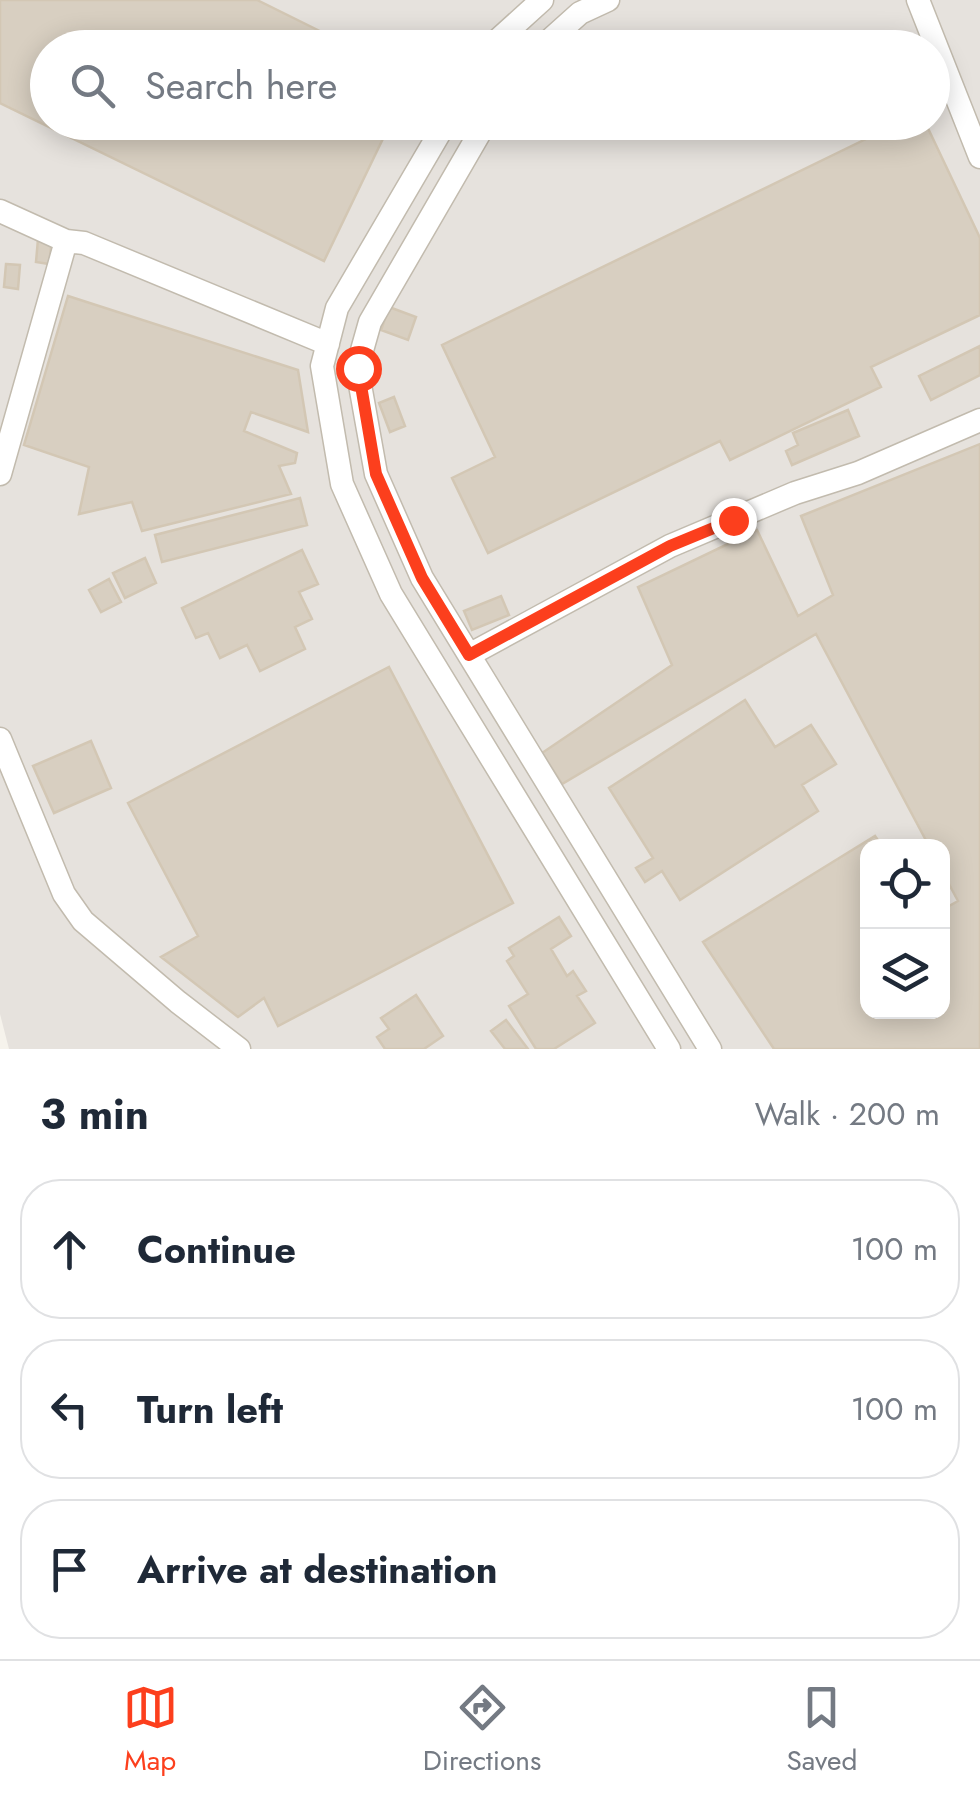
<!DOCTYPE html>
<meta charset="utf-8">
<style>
:root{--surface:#fff;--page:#f6f6f7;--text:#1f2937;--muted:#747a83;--line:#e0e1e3;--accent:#fc3f1d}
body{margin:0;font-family:Jost,sans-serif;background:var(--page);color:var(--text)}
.controls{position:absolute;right:30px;bottom:30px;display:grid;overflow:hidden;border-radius:20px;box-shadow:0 5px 25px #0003}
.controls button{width:90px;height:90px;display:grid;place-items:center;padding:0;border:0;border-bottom:2px solid var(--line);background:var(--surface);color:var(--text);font:50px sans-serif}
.stop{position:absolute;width:30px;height:30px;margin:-22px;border:8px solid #fc3f1d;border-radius:50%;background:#fff}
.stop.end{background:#fc3f1d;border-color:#fff;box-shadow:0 2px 10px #0008}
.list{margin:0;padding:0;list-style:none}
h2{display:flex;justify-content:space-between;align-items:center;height:130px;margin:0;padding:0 40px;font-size:42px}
h2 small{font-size:32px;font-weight:400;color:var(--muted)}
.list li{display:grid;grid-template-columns:65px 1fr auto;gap:30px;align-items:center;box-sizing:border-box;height:140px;margin:0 20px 20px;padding:0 20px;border:2px solid var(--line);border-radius:40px}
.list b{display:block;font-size:38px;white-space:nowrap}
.list em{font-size:32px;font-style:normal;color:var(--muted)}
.icon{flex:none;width:55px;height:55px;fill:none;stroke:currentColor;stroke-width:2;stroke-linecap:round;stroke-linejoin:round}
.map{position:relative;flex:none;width:980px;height:1049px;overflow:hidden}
.search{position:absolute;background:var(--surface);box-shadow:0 5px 25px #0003;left:30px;right:30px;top:30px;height:110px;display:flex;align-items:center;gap:25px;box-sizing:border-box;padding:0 35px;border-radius:55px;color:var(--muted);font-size:38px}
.sheet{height:610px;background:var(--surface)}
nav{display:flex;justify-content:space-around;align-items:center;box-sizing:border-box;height:140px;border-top:2px solid var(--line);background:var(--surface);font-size:28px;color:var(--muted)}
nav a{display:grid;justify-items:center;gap:5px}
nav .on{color:var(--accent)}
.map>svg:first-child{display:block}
.industrial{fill:#e6e2dd;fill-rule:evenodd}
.building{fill:#d8cfc1;stroke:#d3c7b4;stroke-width:2.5}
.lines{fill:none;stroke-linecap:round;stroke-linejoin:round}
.minor-casing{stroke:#c2bbae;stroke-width:25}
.minor{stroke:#fff;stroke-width:22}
.route{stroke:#fc3f1d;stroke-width:12}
</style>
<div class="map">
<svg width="980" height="1049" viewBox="0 0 980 1049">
<rect width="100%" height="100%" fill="#f6f3ec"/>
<path class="industrial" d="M0,0H980V1049H9L0,1014ZM48,48H932V122H48ZM868,846H942V1012H868Z"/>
<path class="building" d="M0,0H257L354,48H48V122H391L324,261L0,103Z
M901,122H925L980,238V315L871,367L881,387L730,460L720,441L488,553L452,478L495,457L442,345Z
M38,239L52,240L49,264L36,262Z
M6,264L20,265L18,289L4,287Z
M68,296L298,370L308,432L251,412L244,431L297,453L295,463L279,466L291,494L142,531L132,502L79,514L89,467L24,445Z
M389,307L416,317L408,340L381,330Z
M980,346V375L931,400L919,376Z
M394,397L405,426L390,432L379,403Z
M848,410L859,436L792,465L786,451L798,445L793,433Z
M980,444V1049H774L703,942L875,836L882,846H868V1012H942V910L958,901L942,871V846H929L816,634L562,784L542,753L672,665L638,587L757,530L798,616L833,595L801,516Z
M300,498L307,525L162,562L155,535Z
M302,550L318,584L299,592L312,619L295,627L305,649L260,671L247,645L220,658L208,633L196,638L182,608Z
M145,558L156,583L125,598L113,573Z
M109,579L121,602L101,612L89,590Z
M501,596L509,615L472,630L464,611Z
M389,667L513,903L278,1026L264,998L238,1017L161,957L198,936L128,803Z
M745,700L775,747L811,725L836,764L802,785L818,811L680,900L662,871L645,882L636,868L653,858L609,788Z
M91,741L111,788L54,813L33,766Z
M559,917L571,936L551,949L567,976L573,971L586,991L577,996L595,1023L554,1049H536L509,1006L528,994L507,961L514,956L509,948Z
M416,995L443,1036L424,1049H385L377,1037L389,1029L381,1018Z
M506,1020L528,1049H505L491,1031Z"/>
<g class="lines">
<defs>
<path id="minor" d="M918,0L980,157
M489,48L542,0
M541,48L580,13L608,0
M446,122L337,308L322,366L342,484L391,594L669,1049
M486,122L370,322L357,368L376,474L422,578L710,1049
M0,211L66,241L84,243L328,344
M0,474L66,241
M469,655L670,546L795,493L858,473L980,420
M0,739L64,894L83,921L178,1002L239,1049"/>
</defs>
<use href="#minor" class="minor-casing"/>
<use href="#minor" class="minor"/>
</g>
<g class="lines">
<path class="route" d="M358,368L376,474L422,578L469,655L670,546L733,520"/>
</g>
</svg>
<div class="controls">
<button><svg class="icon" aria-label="locate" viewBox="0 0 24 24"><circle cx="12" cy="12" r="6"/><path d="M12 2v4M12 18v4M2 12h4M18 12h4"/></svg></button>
<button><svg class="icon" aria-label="layers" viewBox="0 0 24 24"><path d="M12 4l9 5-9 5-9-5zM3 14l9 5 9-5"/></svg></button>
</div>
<div class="stop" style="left:358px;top:368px"></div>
<div class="stop end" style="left:733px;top:520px"></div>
<div class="search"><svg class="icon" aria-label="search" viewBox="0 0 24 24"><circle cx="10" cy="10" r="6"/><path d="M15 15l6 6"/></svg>Search here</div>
</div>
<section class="sheet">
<h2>3 min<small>Walk · 200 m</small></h2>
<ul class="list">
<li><svg class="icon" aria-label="ahead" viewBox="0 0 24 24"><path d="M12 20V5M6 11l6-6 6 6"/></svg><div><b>Continue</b></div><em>100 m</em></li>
<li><svg class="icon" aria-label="left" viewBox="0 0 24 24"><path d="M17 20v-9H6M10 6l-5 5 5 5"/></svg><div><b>Turn left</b></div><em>100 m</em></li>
<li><svg class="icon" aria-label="arrive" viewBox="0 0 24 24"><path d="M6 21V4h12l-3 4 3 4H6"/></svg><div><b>Arrive at destination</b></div></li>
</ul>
</section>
<nav>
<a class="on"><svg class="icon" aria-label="map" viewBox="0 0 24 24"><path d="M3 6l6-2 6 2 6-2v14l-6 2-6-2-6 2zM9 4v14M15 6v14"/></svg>Map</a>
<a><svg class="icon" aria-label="directions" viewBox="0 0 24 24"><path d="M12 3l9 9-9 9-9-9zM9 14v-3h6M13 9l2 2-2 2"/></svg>Directions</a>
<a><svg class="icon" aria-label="saved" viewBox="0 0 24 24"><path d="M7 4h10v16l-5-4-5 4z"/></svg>Saved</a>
</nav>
